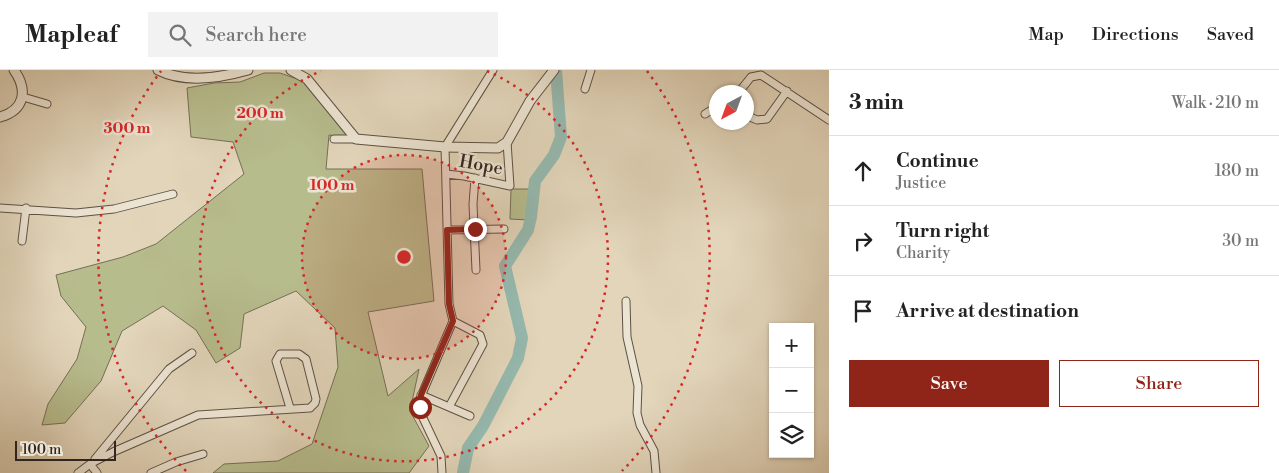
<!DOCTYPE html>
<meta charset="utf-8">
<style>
:root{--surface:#fff;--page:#f2f2f2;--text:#222;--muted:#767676;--line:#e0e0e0;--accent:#8f2418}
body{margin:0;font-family:"Libre Bodoni",serif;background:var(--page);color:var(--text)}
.controls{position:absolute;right:15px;bottom:15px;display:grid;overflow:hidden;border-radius:0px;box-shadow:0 1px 4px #0004}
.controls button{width:45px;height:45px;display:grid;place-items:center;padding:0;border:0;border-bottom:1px solid var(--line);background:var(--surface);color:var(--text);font:25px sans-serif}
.compass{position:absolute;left:709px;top:15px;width:45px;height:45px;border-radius:50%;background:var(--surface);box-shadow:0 1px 4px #0004;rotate:221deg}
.scale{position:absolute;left:15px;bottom:12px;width:101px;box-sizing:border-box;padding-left:5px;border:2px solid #312520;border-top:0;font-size:14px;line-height:18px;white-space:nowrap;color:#312520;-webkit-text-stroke:4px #ece4d2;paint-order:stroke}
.stop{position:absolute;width:15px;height:15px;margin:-11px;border:4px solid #8f2418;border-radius:50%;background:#fff}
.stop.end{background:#8f2418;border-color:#fff;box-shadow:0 1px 5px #0008}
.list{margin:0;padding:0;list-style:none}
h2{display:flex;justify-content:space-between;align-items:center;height:65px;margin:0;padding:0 20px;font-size:21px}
h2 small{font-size:16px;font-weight:400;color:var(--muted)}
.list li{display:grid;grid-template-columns:32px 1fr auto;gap:15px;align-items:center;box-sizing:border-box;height:70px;padding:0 20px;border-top:1px solid var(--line)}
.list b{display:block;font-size:19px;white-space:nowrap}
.list p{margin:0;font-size:16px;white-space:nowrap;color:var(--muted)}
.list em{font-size:16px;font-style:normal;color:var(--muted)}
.actions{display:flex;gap:10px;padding:15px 20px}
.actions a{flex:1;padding:11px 0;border:1px solid var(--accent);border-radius:0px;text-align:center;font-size:18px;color:var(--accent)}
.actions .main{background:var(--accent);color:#fff}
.icon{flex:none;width:28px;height:28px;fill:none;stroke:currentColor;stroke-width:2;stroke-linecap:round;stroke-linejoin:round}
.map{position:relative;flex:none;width:829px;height:403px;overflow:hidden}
header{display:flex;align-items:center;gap:30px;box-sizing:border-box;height:70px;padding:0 25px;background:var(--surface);border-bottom:1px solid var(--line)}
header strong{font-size:24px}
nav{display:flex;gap:28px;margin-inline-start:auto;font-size:18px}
.search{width:350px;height:45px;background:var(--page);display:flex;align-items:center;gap:12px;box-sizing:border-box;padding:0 18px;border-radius:0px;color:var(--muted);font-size:19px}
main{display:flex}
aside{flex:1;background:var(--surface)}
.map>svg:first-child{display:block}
.green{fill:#b7bc8d;stroke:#747056}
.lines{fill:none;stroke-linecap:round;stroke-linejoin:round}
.river{stroke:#95b9af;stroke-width:12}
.minor-casing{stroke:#5d5146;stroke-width:9}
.tertiary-casing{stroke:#5d5146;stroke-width:11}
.minor{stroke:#ece4d2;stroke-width:7}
.tertiary{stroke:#ece4d2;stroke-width:9}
.route{stroke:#8f2418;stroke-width:6}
.ring{fill:none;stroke:#d62828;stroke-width:2.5;stroke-dasharray:2.5 5}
.labels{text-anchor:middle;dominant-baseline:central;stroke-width:5;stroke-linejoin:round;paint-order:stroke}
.street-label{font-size:18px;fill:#312520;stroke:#ece4d2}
.centre{fill:#d62828;stroke:#ece4d2;stroke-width:2.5}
.ring-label{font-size:15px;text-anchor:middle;font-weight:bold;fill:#d62828;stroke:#ece4d2;stroke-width:5;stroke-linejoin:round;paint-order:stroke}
</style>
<header>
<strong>Mapleaf</strong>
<div class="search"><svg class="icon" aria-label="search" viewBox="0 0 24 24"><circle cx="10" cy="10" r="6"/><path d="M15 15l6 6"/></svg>Search here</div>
<nav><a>Map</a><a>Directions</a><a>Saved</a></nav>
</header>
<main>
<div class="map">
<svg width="829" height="403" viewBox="0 0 829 403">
<rect width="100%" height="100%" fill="#e2d5ba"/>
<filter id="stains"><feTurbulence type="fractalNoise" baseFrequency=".004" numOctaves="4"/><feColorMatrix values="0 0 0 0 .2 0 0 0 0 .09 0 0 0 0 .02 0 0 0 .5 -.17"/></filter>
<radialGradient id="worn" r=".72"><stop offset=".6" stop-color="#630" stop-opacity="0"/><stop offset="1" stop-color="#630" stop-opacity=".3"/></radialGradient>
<path class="green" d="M264,3H280L303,11L349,64L343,67L329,65L326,99H422L434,231L368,242L388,326L419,299L410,341L429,376L409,403H213L224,394L278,391L312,374L338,297L335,258L296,221L244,244L240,278L216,293L196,260L163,236L122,261L101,311L65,353L42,355L48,334L77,289L86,257L61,226L56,205L123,187L156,174L244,104L233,72L191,67L187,18L214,13L240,12Z
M511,119H529L528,150L510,149Z"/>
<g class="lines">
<path class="river" d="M463,403L468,378L483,356L518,288L522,268L505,196L528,160L531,147L535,111L554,85L561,67L556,0"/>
<defs>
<path id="minor" d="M585,19L591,0
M739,22L751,7L761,5L829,50
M23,27L47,34
M705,44L716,37
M748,46L757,50L767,49L787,21
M334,69H356
M446,104L464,106L510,116L507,72
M475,108L473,134L476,200
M0,138L76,143L114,139L173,124
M447,160L504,159
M22,171L26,138
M626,231L627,267L638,316L637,343L640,355L654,381L656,403
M421,325L470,346
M449,337L483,274L480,265L453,251
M95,389L169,299L192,283
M90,394L97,403
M78,403L90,394L113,382L198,345L310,338L315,333L316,329L306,289L299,284H280L276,291L290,338
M151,403L176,392L203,384
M442,403L441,386L423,348L419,331L453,251L449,234L445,77L493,0"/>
<path id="tertiary" d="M158,0C184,13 220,8 248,0
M291,0L307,9L356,69L445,77L498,78L507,72L530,31L554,0
M0,47C25,40 28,20 14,0"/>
</defs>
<use href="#minor" class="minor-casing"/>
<use href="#tertiary" class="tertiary-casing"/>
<use href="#minor" class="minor"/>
<use href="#tertiary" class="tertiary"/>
</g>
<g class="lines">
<path class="route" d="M420,337L421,325L453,251L449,234L447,160L475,159"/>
</g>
<circle cx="404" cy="187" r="102" fill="#d62828" fill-opacity=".12"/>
<g class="ring">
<circle cx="404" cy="187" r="102"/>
<path d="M487 1A204 204 0 1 1 321 1"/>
<path d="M186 401A306 306 0 0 1 161 1M647 1A306 306 0 0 1 622 401"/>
</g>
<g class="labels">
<g class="street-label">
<text transform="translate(481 95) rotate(10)">Hope</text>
</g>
</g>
<circle cx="404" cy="187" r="8" class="centre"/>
<g class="ring-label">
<text x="260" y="48">200 m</text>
<text x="127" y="63">300 m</text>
<text x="332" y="120">100 m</text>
</g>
<rect width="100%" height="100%" filter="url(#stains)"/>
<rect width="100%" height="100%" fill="url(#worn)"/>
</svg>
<div class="controls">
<button>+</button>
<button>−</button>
<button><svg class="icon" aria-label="layers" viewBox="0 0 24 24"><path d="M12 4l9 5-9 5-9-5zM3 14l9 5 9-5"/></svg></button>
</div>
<svg class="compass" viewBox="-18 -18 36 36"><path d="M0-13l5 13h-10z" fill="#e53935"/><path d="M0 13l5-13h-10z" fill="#767676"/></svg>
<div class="scale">100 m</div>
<div class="stop" style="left:420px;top:337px"></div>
<div class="stop end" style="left:475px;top:159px"></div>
</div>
<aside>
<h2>3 min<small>Walk · 210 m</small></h2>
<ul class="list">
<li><svg class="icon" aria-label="ahead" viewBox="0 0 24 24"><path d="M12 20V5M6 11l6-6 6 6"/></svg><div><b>Continue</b><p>Justice</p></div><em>180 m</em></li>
<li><svg class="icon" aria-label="right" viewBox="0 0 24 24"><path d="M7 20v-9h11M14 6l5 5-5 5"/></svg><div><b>Turn right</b><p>Charity</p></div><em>30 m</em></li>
<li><svg class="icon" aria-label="arrive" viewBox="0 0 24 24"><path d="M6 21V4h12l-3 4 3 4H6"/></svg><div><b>Arrive at destination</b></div></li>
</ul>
<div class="actions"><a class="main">Save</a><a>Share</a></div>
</aside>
</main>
